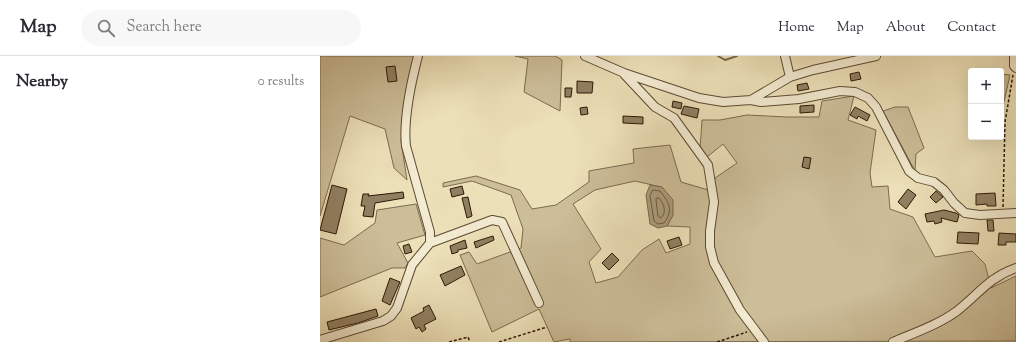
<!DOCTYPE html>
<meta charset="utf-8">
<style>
:root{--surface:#fff;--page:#f7f7f7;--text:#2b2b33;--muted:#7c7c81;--line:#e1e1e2}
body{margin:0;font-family:"Sorts Mill Goudy",serif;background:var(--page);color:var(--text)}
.controls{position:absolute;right:12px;top:12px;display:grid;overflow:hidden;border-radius:4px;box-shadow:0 4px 16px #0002}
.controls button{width:36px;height:36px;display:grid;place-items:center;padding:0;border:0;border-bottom:1px solid var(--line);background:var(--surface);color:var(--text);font:20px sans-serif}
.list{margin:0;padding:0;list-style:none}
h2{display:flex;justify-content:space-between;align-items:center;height:52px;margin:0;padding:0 16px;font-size:17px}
h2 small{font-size:13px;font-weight:400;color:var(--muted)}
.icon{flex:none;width:22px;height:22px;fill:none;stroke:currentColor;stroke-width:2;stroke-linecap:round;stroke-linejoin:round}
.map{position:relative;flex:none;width:696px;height:286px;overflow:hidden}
header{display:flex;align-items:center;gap:24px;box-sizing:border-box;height:56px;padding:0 20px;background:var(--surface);border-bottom:1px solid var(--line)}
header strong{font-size:19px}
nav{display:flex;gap:22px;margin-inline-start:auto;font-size:14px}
.search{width:280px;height:36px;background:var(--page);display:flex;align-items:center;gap:10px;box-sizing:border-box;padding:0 14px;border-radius:22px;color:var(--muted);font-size:15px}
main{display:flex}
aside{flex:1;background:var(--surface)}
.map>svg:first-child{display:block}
.green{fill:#ccbe99;stroke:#7c6a4e;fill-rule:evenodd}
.water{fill:#ab9c7b;stroke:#79674b}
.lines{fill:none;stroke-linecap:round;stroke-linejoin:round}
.shore{stroke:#6c5a40;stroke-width:1}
.stream{stroke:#79674b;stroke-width:2}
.building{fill:#908062;stroke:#2d1704}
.minor-casing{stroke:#5d4931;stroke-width:10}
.path{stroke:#2d1704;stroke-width:1.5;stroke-dasharray:3 2;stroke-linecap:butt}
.minor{stroke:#f3ebd1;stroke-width:8}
</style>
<header>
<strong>Map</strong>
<div class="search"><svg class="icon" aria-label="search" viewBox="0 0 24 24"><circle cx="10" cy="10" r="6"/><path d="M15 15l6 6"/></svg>Search here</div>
<nav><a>Home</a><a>Map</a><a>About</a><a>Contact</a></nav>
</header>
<main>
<aside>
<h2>Nearby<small>0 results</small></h2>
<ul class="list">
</ul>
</aside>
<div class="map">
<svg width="696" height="286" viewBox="0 0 696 286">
<rect width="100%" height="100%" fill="#ece0b8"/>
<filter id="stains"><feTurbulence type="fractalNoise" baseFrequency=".005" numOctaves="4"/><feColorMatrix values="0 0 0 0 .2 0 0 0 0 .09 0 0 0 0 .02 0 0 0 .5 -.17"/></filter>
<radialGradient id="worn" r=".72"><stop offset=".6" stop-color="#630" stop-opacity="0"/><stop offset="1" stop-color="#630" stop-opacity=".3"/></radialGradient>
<path class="green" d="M0,0H94L88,24L81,85L87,124L74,112L65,73L30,60L0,160Z
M195,0H235L242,4L240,55L204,36L208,3Z
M681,18L690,19L681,59Z
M534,40L528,64L556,74L550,117L552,131L568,130L570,153L593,161L615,201L652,195L665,208L671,232L696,220V285L250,286V283L234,286L219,253L172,276L140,199L149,196L157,208L201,192L203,173L191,139L152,125L123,131V127L156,120L200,134L212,153L236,149L269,126V115L314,107L313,93L350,89L361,126L392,135L395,122L417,107L403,88L387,101L380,93L382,64H400L427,59L467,61H499L502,45ZM315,125L341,131L353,159L347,170L370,171V188L346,197L339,183L322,194L298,221L276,227L269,206L281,193L253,148L275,134Z
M575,51H588L604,92L596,98L595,115L563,55Z
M96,148L105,179L77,187L88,207L85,212H72L0,241V182L24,189L55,167L57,154Z"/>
<path class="water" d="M330,129L342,131L353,144V159L347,170L338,172L330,168L326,139Z"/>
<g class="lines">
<path class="shore" d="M333,134L340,135C349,146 354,154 344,167L338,168L334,165L330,140Z
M337,142H339C344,148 347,156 341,162L338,160L336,144Z"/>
<path class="stream" d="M398,0L405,4L417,0"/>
</g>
<path class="building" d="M75,10L77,25L68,26L66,11Z
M539,16L541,23L531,25L530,18Z
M257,25L273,26L272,37H257Z
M487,27L489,33L478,35L477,29Z
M245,32H252L251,41H245Z
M353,45L362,47L361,53L352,51Z
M494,49V56L480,57V50Z
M364,50L379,53L377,62L361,58Z
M267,51L268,58L261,59L260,52Z
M535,51L550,59L547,65L538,60L537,63L530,59Z
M303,60L323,61V68L303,67Z
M484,101L491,102L489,113L482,111Z
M12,129L27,133L16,178L0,174Z
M142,130L144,138L132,141L130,133Z
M588,133L596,139L586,153L578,146Z
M616,135L623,141L616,147L610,141Z
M83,136L84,142L55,147L53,161L43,160L45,150H41L43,138H49L48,140Z
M675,137L676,150H667V148L656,149V138Z
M148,141L152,160L147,162L142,142Z
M624,154L636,157L639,159L637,166L621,162L622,166L615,168L614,165L607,166L605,158Z
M667,164H673L674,175H668Z
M638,176L659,177L658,188L637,187Z
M679,177L696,178V186H686V189H678Z
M173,180L174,184L156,192L154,186Z
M359,181L362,189L350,193L347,185Z
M145,184L147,192L138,194V196L132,198L130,190Z
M89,188L92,196L85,198L83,190Z
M292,197L299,204L289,214L282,207Z
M141,210L145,219L125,230L120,219Z
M70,222L80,226L70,249L62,245Z
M109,249L116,263L104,269L106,273L102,276L99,271L96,273L91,262L104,255L103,252Z
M56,253L58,260L38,267L9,274L7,266Z"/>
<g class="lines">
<defs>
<path id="minor" d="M265,0L304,17L379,42L403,46L431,44L441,46L479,43L520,35L535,36L548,42L556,51L589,115L598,122L614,126L624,134L634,147L645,157L660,159L696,157
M465,0L470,21
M694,0V10L696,12
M304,18L335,51L354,62L388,109L394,146L390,175V191L394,207L420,254L444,286
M431,44L470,21L493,14L556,0
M110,187L172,164L182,166L219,247
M0,284L63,265L71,260L77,252L92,209L110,187V176L86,90C83,63 91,27 98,0
M573,286C594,277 618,269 637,255C659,238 668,222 696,212"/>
</defs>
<use href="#minor" class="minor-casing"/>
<path class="path" d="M683,151L685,66L693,19
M129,286L148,281L150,286
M179,286L227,271
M397,286L427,276"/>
<use href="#minor" class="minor"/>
</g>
<rect width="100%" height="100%" filter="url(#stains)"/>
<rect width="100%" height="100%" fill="url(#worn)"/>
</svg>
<div class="controls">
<button>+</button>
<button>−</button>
</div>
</div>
</main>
